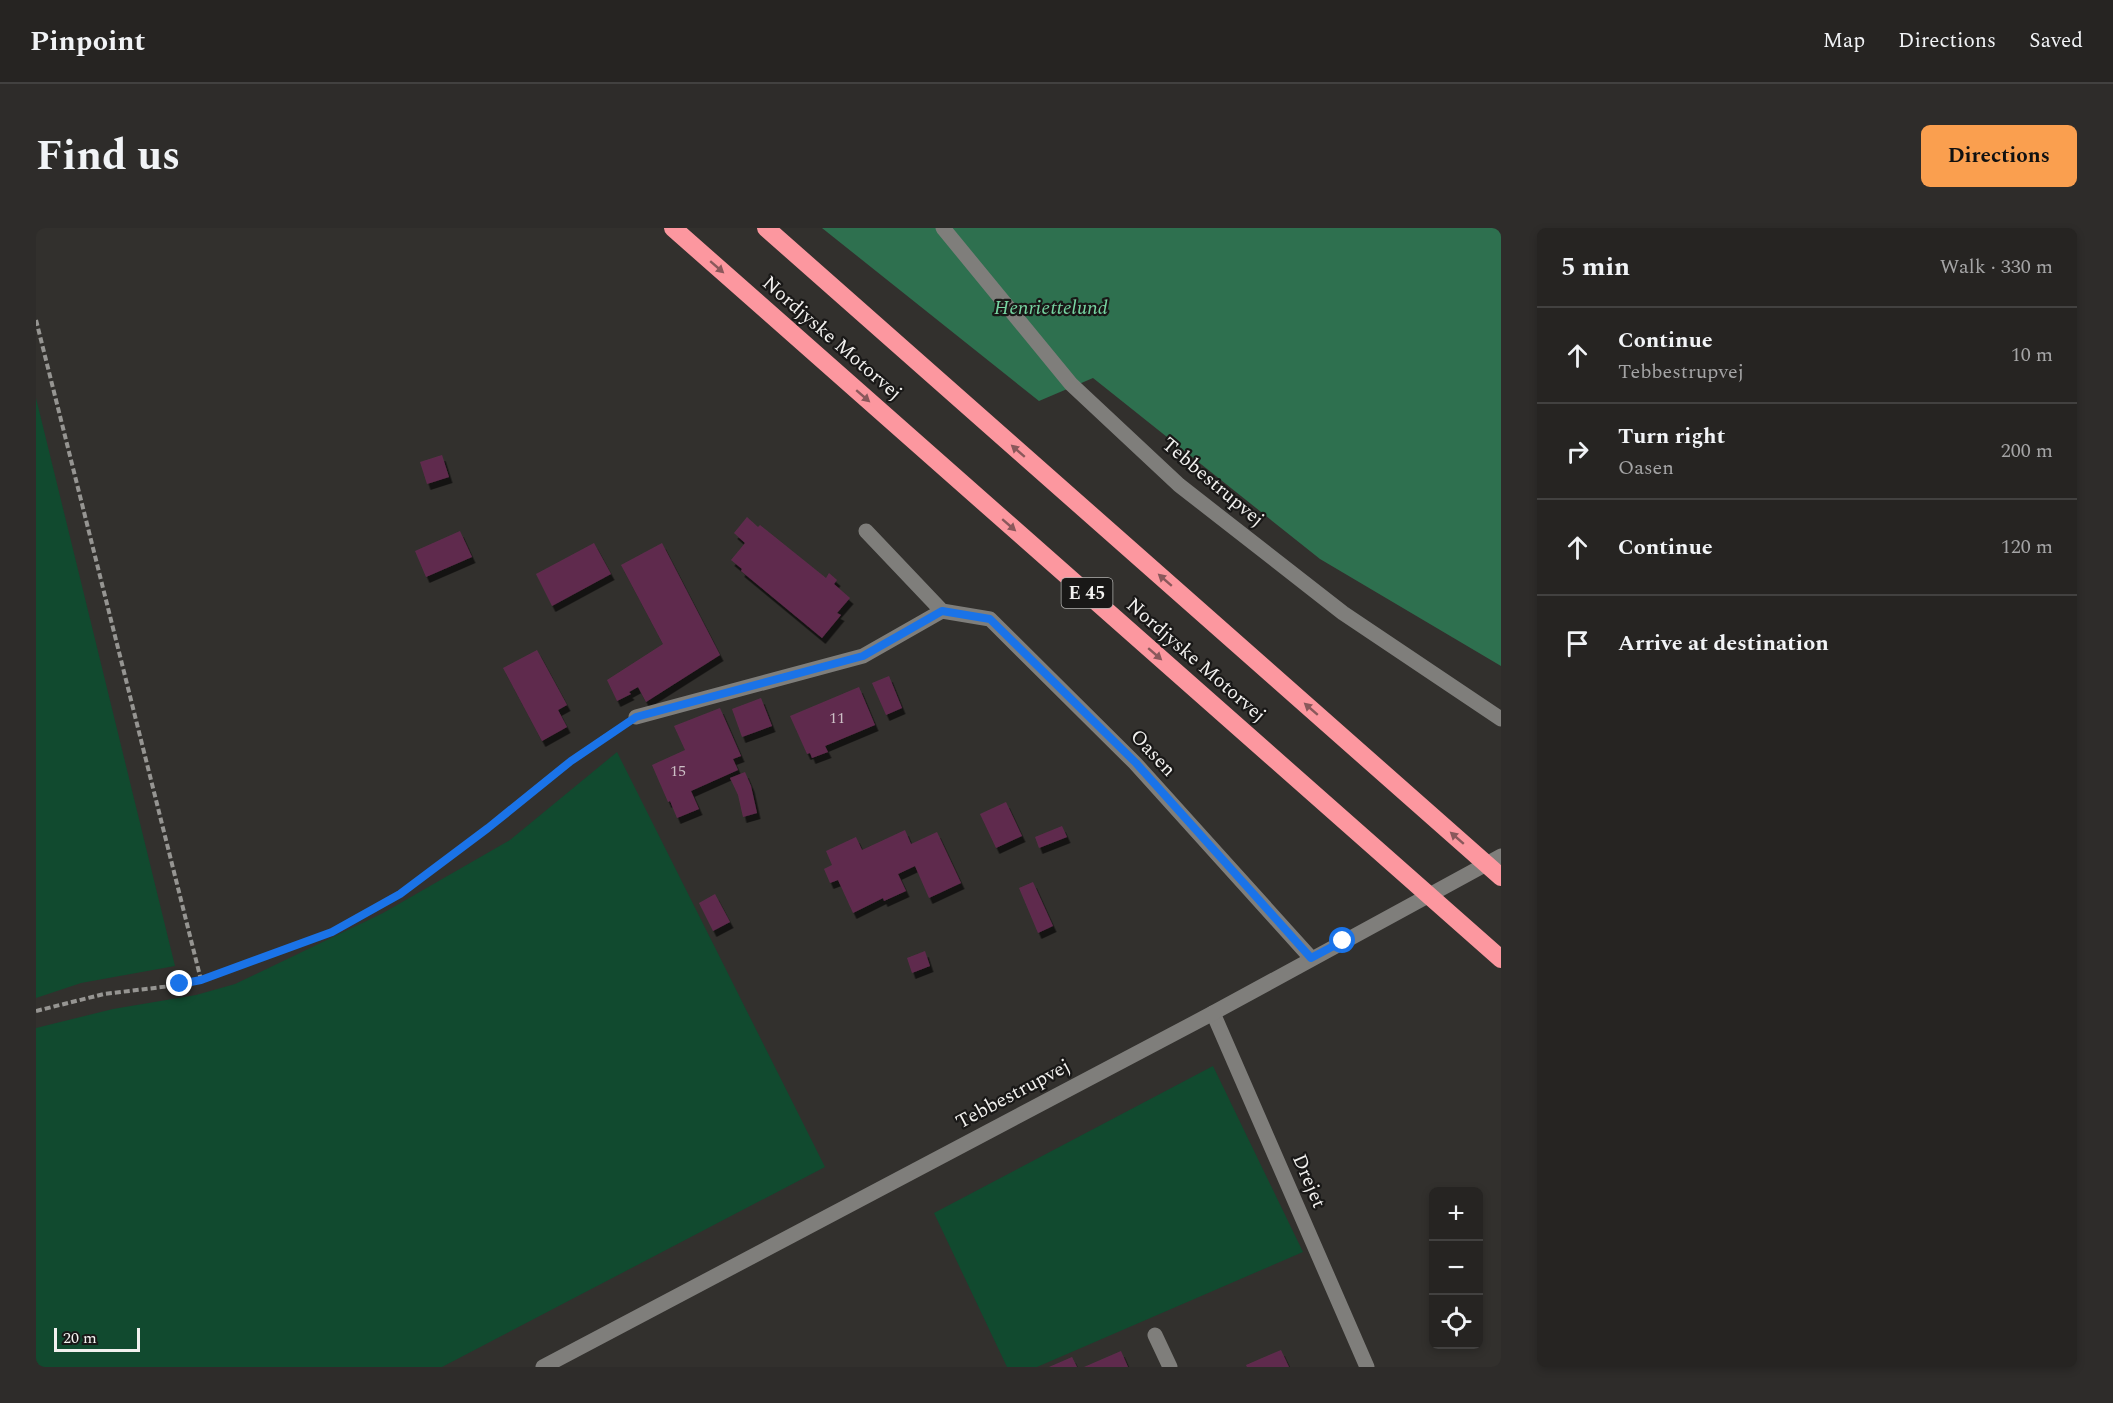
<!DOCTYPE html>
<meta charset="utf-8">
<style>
:root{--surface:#262422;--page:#2e2c2a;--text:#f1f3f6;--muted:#a4a4a5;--line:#424140;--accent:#fa9f4f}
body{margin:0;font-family:Spectral,serif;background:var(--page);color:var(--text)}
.controls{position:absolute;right:18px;bottom:18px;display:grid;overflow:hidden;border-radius:9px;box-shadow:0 3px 9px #0003}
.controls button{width:54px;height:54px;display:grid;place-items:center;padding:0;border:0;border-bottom:2px solid var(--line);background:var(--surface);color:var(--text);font:30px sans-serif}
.scale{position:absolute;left:18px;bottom:15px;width:86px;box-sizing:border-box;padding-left:6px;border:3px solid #f2f1ef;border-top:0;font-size:16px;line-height:21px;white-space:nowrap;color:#f2f1ef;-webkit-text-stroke:4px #191817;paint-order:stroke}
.stop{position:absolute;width:18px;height:18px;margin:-14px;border:4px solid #1a73e8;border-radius:50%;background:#fff}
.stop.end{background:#1a73e8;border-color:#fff;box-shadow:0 2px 6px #0008}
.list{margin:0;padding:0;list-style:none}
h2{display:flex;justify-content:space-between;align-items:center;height:78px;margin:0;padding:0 24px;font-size:26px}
h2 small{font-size:20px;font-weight:400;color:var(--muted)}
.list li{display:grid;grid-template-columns:39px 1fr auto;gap:18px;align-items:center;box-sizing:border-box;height:96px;padding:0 24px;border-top:2px solid var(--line)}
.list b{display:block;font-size:22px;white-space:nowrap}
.list p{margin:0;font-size:20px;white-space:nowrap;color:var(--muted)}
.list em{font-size:20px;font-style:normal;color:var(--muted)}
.icon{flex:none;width:33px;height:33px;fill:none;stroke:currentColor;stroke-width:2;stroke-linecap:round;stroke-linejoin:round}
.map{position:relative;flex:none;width:1465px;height:1139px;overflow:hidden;border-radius:9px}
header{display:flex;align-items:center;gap:36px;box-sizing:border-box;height:84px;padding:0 30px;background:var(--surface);border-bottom:2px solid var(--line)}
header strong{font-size:28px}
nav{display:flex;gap:33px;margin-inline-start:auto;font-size:21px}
.intro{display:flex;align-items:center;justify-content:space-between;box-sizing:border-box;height:144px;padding:0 36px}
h1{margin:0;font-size:42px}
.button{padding:15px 27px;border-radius:9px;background:var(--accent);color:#111;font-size:21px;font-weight:700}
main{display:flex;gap:36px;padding:0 36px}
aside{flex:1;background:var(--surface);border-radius:9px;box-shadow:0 3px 9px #0003}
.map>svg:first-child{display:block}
.green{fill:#114a2f}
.forest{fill:#2e704f}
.building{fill:#5f2c4d;filter:url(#shadow)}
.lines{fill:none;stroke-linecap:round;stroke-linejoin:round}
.path{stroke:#969592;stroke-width:4;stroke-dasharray:6 3;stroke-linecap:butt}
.lane{stroke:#7f7e7b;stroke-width:15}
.street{stroke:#7f7e7b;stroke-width:15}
.secondary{stroke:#7f7e7b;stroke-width:15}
.highway{stroke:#fc979f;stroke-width:18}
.oneway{fill:#8a585b}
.route{stroke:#1a73e8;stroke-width:8}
.labels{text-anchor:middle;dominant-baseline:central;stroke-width:4.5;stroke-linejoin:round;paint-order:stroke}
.number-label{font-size:16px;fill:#cdc0c6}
.shield{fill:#191817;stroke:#b1b0ae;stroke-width:1.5}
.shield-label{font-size:18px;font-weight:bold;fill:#f2f1ef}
.park-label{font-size:20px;font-style:italic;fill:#77d5a2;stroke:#191817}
.street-label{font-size:20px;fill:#f2f1ef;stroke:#191817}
</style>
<header>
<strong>Pinpoint</strong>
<nav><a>Map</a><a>Directions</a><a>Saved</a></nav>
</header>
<div class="intro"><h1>Find us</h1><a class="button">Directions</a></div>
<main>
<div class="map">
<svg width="1465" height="1139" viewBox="0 0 1465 1139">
<defs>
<filter id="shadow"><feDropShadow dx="3.5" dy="6" stdDeviation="0" flood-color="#0009"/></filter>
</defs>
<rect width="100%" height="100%" fill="#32302d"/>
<path class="green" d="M0,170L139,738L45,755L0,770Z
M581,524L789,939L406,1139H0V800L77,781L160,767L199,756L347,685L474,612Z
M1177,838L1267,1024L1001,1139H971L898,985Z"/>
<path class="forest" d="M786,0H1465V438L1284,331L1057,150L1003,173Z"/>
<path class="building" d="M406,227L413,249L391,256L384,234Z
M711,289L722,299L724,297L734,305L790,350L793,345L801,352L798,356L814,370L801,385L805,387L786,410L705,343L706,341L695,332L709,315L698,305Z
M424,303L436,329L390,349L379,323Z
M558,315L575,346L516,378L500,346Z
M626,315L684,427L610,474L602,459L593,464L595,466L581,473L571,452L627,416L585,337Z
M501,422L531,477L522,482L531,499L506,513L467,440Z
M853,448L866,480L850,487L836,455Z
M823,459L839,497L789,518L792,524L776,530L774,525L771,526L754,488Z
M725,470L736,498L706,509L696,481Z
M684,480L705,528L697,531L702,542L655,563L663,581L641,590L634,573L632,574L616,537L649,522L638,498Z
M709,544L715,558L721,585L707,589L702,567L694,550Z
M970,574L986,608L960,620L944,586Z
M1026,598L1031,609L1003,620L999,609Z
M869,602L875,616L901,604L925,655L893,670L879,638L862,646L870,663L848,673L847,670L817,685L802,652L794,655L788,641L796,637L790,623L820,609L826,622Z
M997,654L1017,698L1002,705L983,660Z
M679,666L694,694L677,703L663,675Z
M889,723L894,738L876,745L871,730Z
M1245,1122L1253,1139H1211L1210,1137Z
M1085,1123L1092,1139H1048Z
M1036,1129L1041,1139H1013Z"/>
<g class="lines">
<path class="path" d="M0,92L165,752
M0,783L68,766L143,757L165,752C233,727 304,706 365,665C440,615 505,548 582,500"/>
<path class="lane" d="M907,0L1035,156L1143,257L1307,385L1465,491"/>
<path class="street" d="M830,303L906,383L954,391L1099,535L1275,730
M600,489L827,428L906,383
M1177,785L1331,1139
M1119,1107L1134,1139"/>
<path class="secondary" d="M507,1139L1177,785L1465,628"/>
<path class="highway" d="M637,0L1465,731
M730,0L1465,649"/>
</g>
<defs><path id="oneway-solid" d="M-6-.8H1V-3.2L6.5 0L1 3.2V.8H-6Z" transform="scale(1.5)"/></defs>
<g class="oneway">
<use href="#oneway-solid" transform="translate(681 39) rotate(41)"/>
<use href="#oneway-solid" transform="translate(827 168) rotate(41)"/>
<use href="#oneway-solid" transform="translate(982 223) rotate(-139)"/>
<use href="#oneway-solid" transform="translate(973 297) rotate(41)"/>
<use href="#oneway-solid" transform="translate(1129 352) rotate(-139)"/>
<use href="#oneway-solid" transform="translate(1119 426) rotate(41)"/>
<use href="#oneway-solid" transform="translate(1275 481) rotate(-139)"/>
<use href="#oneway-solid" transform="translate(1421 610) rotate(-139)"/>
</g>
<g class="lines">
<path class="route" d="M144,756L165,752L296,704L364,666L452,600L535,533L600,489L827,428L906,383L954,391L1100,535L1275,730L1307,713"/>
</g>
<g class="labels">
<g class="number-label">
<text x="801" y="490">11</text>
<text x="642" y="543">15</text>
</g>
<rect class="shield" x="1025.5" y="350" width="51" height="30" rx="4.5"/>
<g class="shield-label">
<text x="1051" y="365">E 45</text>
</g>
<g class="park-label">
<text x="1015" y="80">Henriettelund</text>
</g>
<g class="street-label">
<text transform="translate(796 110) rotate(41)">Nordjyske Motorvej</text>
<text transform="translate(1177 254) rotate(40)">Tebbestrupvej</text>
<text transform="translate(1160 432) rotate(41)">Nordjyske Motorvej</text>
<text transform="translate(1117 525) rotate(47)">Oasen</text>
<text transform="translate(977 866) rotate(-28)">Tebbestrupvej</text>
<text transform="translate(1273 953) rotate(67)">Drejet</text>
</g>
</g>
</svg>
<div class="controls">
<button>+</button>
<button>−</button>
<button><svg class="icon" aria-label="locate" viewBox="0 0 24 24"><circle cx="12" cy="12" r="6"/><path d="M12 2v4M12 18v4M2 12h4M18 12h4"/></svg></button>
</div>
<div class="scale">20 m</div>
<div class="stop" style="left:1307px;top:713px"></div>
<div class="stop end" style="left:144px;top:756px"></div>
</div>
<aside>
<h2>5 min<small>Walk · 330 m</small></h2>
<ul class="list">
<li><svg class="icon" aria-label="ahead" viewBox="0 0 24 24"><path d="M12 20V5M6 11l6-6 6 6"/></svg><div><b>Continue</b><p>Tebbestrupvej</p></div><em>10 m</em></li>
<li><svg class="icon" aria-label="right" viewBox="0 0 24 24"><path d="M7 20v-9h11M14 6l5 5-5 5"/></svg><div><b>Turn right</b><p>Oasen</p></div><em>200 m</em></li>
<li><svg class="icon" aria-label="ahead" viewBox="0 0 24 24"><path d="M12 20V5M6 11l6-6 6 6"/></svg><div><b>Continue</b></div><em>120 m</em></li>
<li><svg class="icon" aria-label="arrive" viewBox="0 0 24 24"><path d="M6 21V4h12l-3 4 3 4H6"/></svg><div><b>Arrive at destination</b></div></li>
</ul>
</aside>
</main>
